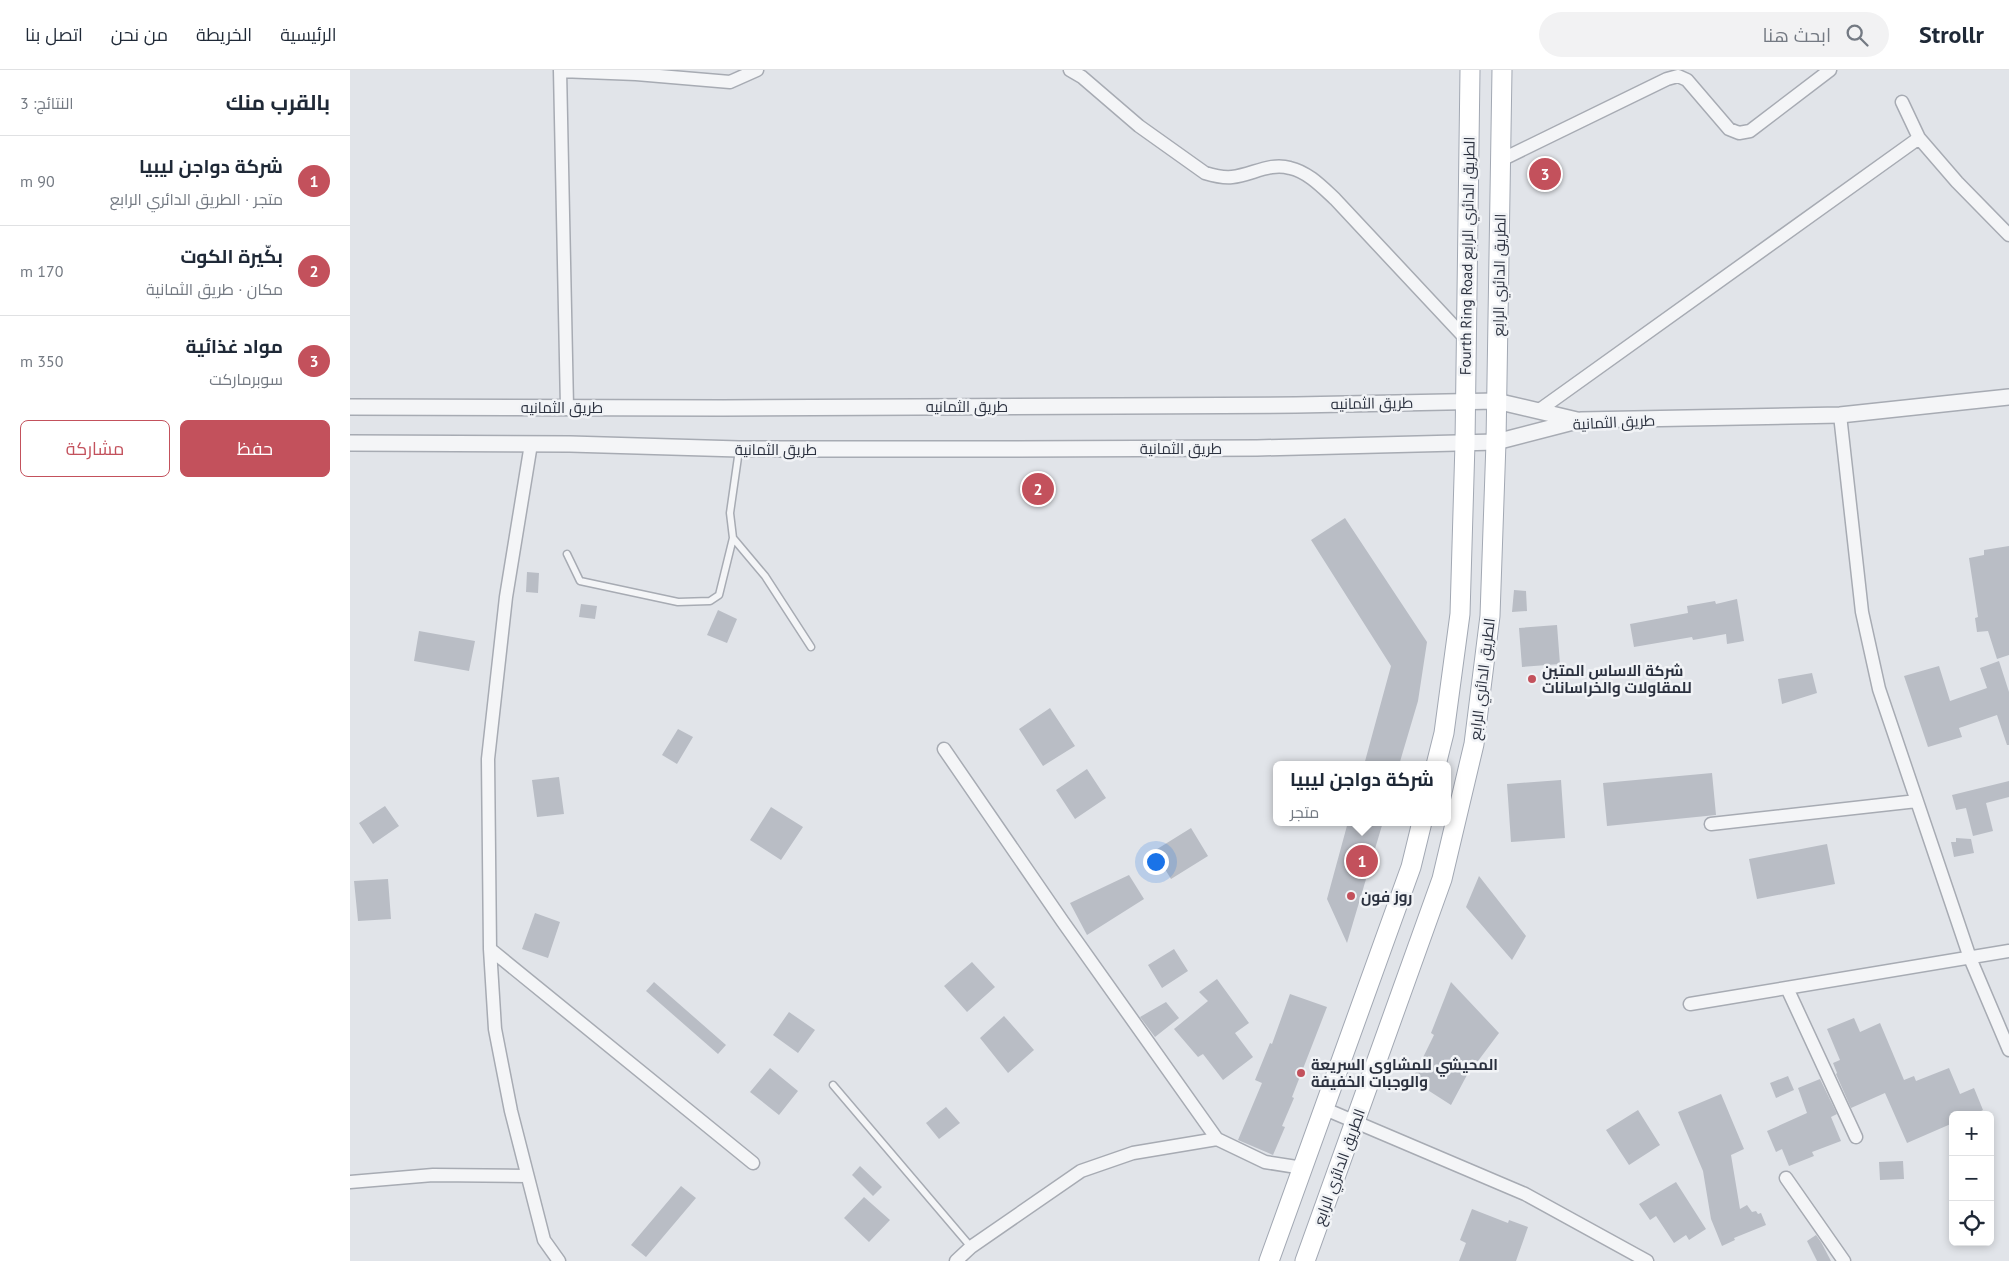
<!DOCTYPE html>
<html lang="ar">
<meta charset="utf-8">
<style>
:root{--surface:#fff;--page:#f2f2f3;--text:#1f2937;--muted:#747a83;--line:#e0e1e3;--accent:#c3515c}
body{margin:0;font-family:"PT Sans",Cairo,sans-serif;background:var(--page);color:var(--text);direction:rtl}
.controls{position:absolute;right:15px;bottom:15px;display:grid;overflow:hidden;border-radius:8px;box-shadow:0 2px 8px #0003}
.controls button{width:45px;height:45px;display:grid;place-items:center;padding:0;border:0;border-bottom:1px solid var(--line);background:var(--surface);color:var(--text);font:25px sans-serif}
.you{position:absolute;left:805px;top:791px;width:18px;height:18px;margin:-12px;border:4px solid #fff;border-radius:50%;background:#1a73e8;box-shadow:0 0 0 8px #1a73e833}
.badge{display:grid;place-items:center;width:32px;height:32px;border-radius:50%;background:var(--accent);color:#fff;font-size:16px;font-weight:700}
.pin{position:absolute;translate:-50% -50%;border:2px solid #fff;box-shadow:0 1px 5px #0006}
.popup{position:absolute;left:923px;top:691px;width:178px;height:65px;box-sizing:border-box;display:grid;place-content:center;border-radius:8px;background:var(--surface);filter:drop-shadow(0 1px 4px #0005);font-size:16px;white-space:nowrap;color:var(--muted)}
.popup b{font-size:19px;color:var(--text)}
.popup::after{content:'';position:absolute;left:50%;top:100%;margin-left:-10px;border:10px solid transparent;border-top-color:var(--surface)}
.list{margin:0;padding:0;list-style:none}
h2{display:flex;justify-content:space-between;align-items:center;height:65px;margin:0;padding:0 20px;font-size:21px}
h2 small{font-size:16px;font-weight:400;color:var(--muted)}
.list li{display:grid;grid-template-columns:32px 1fr auto;gap:15px;align-items:center;box-sizing:border-box;height:90px;padding:0 20px;border-top:1px solid var(--line)}
.list b{display:block;font-size:19px;white-space:nowrap}
.list p{margin:0;font-size:16px;white-space:nowrap;color:var(--muted)}
.list em{font-size:16px;font-style:normal;color:var(--muted)}
.actions{display:flex;gap:10px;padding:15px 20px}
.actions a{flex:1;padding:11px 0;border:1px solid var(--accent);border-radius:8px;text-align:center;font-size:18px;color:var(--accent)}
.actions .main{background:var(--accent);color:#fff}
.icon{flex:none;width:28px;height:28px;fill:none;stroke:currentColor;stroke-width:2;stroke-linecap:round;stroke-linejoin:round}
.map{position:relative;flex:none;width:1659px;height:1191px;overflow:hidden;direction:ltr}
header{display:flex;align-items:center;gap:30px;box-sizing:border-box;height:70px;padding:0 25px;background:var(--surface);border-bottom:1px solid var(--line)}
header strong{font-size:24px}
nav{display:flex;gap:28px;margin-inline-start:auto;font-size:18px}
.search{width:350px;height:45px;background:var(--page);display:flex;align-items:center;gap:12px;box-sizing:border-box;padding:0 18px;border-radius:28px;color:var(--muted);font-size:19px}
main{display:flex}
aside{flex:1;background:var(--surface)}
.map>svg:first-child{display:block}
.building{fill:#b9bdc5}
.lines{fill:none;stroke-linecap:round;stroke-linejoin:round}
.service-casing{stroke:#a7abb3;stroke-width:9}
.minor-casing{stroke:#a7abb3;stroke-width:15}
.tertiary-casing{stroke:#a7abb3;stroke-width:18}
.primary-casing{stroke:#a2a8b3;stroke-width:21}
.service{stroke:#f4f5f7;stroke-width:6}
.minor{stroke:#f4f5f7;stroke-width:12}
.tertiary{stroke:#f4f5f7;stroke-width:15}
.primary{stroke:#fff;stroke-width:19}
.poi-dot{fill:#c3515c;stroke:#f1f3f6;stroke-width:2}
.labels{text-anchor:middle;dominant-baseline:central;stroke-width:5;stroke-linejoin:round;paint-order:stroke}
.street-label{font-size:15px;fill:#2b313f;stroke:#f1f3f6}
.poi-label{font-size:15px;font-weight:bold;fill:#2b313f;stroke:#f1f3f6;text-anchor:start}
</style>
<header>
<strong>Strollr</strong>
<div class="search"><svg class="icon" aria-label="search" viewBox="0 0 24 24"><circle cx="10" cy="10" r="6"/><path d="M15 15l6 6"/></svg>ابحث هنا</div>
<nav><a>الرئيسية</a><a>الخريطة</a><a>من نحن</a><a>اتصل بنا</a></nav>
</header>
<main>
<div class="map">
<svg width="1659" height="1191" viewBox="0 0 1659 1191">
<rect width="100%" height="100%" fill="#e1e4e9"/>
<path class="building" d="M995,448L1077,572L1068,631L1049,695H1014L1041,596L961,470Z
M1659,476V585L1647,589L1638,561L1627,562L1625,548L1628,547L1619,488L1634,485V480Z
M177,502L189,503L188,523L176,522Z
M1164,520L1176,521L1177,541L1162,542Z
M1387,529L1394,571L1377,574L1376,564L1343,570L1342,567L1284,577L1280,554L1338,543L1337,536L1365,531L1366,534Z
M231,534L247,536L245,549L229,547Z
M368,540L387,549L377,573L357,565Z
M1207,555L1210,594L1172,597L1169,558Z
M69,561L125,571L119,601L64,591Z
M1649,591L1659,622V675H1657L1647,645L1609,658L1612,667L1578,677L1554,606L1589,596L1600,631L1637,618L1630,598Z
M1462,603L1467,623L1432,634L1428,609Z
M700,638L725,676L693,696L669,659Z
M328,659L343,667L327,694L312,685Z
M737,699L756,728L725,749L706,720Z
M1362,703L1366,745L1257,756L1253,713Z
M209,707L214,744L187,747L182,710Z
M1211,710L1215,768L1161,772L1157,714Z
M1659,711V727L1636,733L1643,761L1623,766L1616,738L1606,740L1602,725Z
M35,736L49,756L23,774L9,753Z
M421,737L453,757L431,790L400,770Z
M998,752H1033L997,873L977,829Z
M841,758L858,786L821,809L804,781Z
M1606,768L1621,769L1624,783L1604,787L1601,772H1606Z
M1477,774L1485,814L1407,829L1399,789Z
M779,805L794,829L737,865L720,833Z
M1129,806L1176,866L1162,890L1116,837Z
M38,809L41,849L8,851L4,811Z
M185,843L210,852L198,888L172,879Z
M824,879L838,901L812,918L798,895Z
M622,892L645,917L617,942L594,916Z
M867,909L899,953L885,963L903,987L873,1010L853,984L848,987L824,959L858,931L849,922Z
M304,912L376,975L368,984L296,921Z
M1101,912L1149,963L1128,991L1125,990L1101,1035L1062,1010L1084,965L1081,963Z
M940,924L977,937L942,1027L944,1028L932,1056L935,1057L923,1085L888,1070L912,1013L905,1010L920,973L922,974Z
M816,932L829,948L805,967L790,947Z
M439,942L465,960L448,983L423,965Z
M654,946L684,980L658,1003L630,968Z
M1504,948L1510,962L1530,953L1554,1010L1564,1006L1566,1011L1599,998L1610,1024L1624,1018L1633,1040L1623,1045H1603V1053L1557,1073L1535,1023L1501,1038L1486,1004L1487,1003L1483,993L1490,990L1477,959Z
M420,998L448,1021L429,1045L400,1022Z
M1438,1006L1444,1020L1426,1028L1420,1013Z
M1470,1009L1487,1044L1481,1047L1491,1071L1462,1082L1464,1086L1439,1096L1432,1079L1426,1082L1417,1061L1457,1043L1448,1018Z
M1371,1024L1394,1079L1381,1085L1390,1139L1397,1135L1402,1142L1406,1141L1408,1144L1411,1143L1416,1155L1384,1168L1385,1170L1372,1176L1361,1149L1353,1101L1328,1042Z
M596,1037L610,1053L589,1069L576,1053Z
M1288,1040L1310,1075L1279,1095L1256,1060Z
M1553,1091L1554,1109L1530,1110L1529,1092Z
M510,1096L532,1117L523,1126L502,1105Z
M1326,1112L1356,1159L1339,1170L1336,1165L1324,1173L1306,1146L1300,1150L1289,1134Z
M331,1116L346,1128L296,1187L281,1175Z
M514,1127L540,1150L519,1172L494,1148Z
M1122,1139L1158,1153L1159,1150L1178,1157L1166,1191H1109L1116,1173L1110,1170Z
M1466,1165L1471,1172L1481,1191H1467L1457,1171Z"/>
<g class="lines">
<defs>
<path id="service" d="M389,380L380,443L383,468L415,506L461,577
M217,484L230,511L328,532L360,531L369,525L383,468
M483,1015L621,1177"/>
<path id="minor" d="M210,0L217,337
M720,0L732,7L789,56L855,103C865,106 873,108 882,107C902,105 920,92 940,98C958,102 972,117 985,129L1116,269
M210,1L286,4L380,12L407,0
M1552,32L1569,68L1607,112L1659,165
M1151,90L1317,9L1328,6L1337,10L1379,59L1389,63L1400,61L1480,0
M1188,341L1569,68
M1490,345L1512,542L1529,619L1620,888L1659,980
M181,374L156,527L138,689L140,879L145,959L161,1041L194,1170L209,1191
M594,679L713,852L867,1069
M1361,754L1567,731
M140,879L403,1093
M1437,918L1506,1067
M1340,934L1659,881
M975,1039L1175,1124L1297,1191
M1436,1108L1494,1191
M0,1112L83,1105L177,1106
M606,1191L621,1177L731,1101L783,1083L867,1069L915,1092L953,1098"/>
<path id="tertiary" d="M0,337L373,338L946,335L1146,331L1227,350
M0,373L220,374L389,379H668L907,378L1146,372L1231,350L1490,345L1659,327"/>
<path id="primary" d="M1086,695L1094,663L1110,544L1115,373L1120,0
M919,1191L1061,797L1072,752
M955,1191L1092,809L1124,674L1140,546L1146,372L1152,0"/>
</defs>
<use href="#service" class="service-casing"/>
<use href="#minor" class="minor-casing"/>
<use href="#tertiary" class="tertiary-casing"/>
<use href="#primary" class="primary-casing"/>
<use href="#service" class="service"/>
<use href="#minor" class="minor"/>
<use href="#tertiary" class="tertiary"/>
<use href="#primary" class="primary"/>
</g>
<g class="poi-dot">
<circle cx="1182" cy="609" r="5"/>
<circle cx="1001" cy="826" r="5"/>
<circle cx="951" cy="1003" r="5"/>
</g>
<g class="labels">
<g class="street-label">
<text transform="translate(1117 186) rotate(-89)">Fourth Ring Road الطريق الدائري الرابع</text>
<text transform="translate(1149 205) rotate(-89)">الطريق الدائري الرابع</text>
<text transform="translate(1022 333) rotate(-1)">طريق الثمانيه</text>
<text x="617" y="336">طريق الثمانيه</text>
<text x="212" y="337">طريق الثمانيه</text>
<text transform="translate(1264 352) rotate(-3)">طريق الثمانية</text>
<text x="831" y="378">طريق الثمانية</text>
<text x="426" y="379">طريق الثمانية</text>
<text transform="translate(1132 609) rotate(-83)">الطريق الدائري الرابع</text>
<text transform="translate(989 1097) rotate(-70)">الطريق الدائري الرابع</text>
</g>
<g class="poi-label">
<text x="1192" y="600">شركة الاساس المتين<tspan x="1192" dy="17">للمقاولات والخراسانات</tspan></text>
<text x="1011" y="826">روز فون</text>
<text x="961" y="994">المحيشي للمشاوي السريعة<tspan x="961" dy="17">والوجبات الخفيفة</tspan></text>
</g>
</g>
</svg>
<div class="controls">
<button>+</button>
<button>−</button>
<button><svg class="icon" aria-label="locate" viewBox="0 0 24 24"><circle cx="12" cy="12" r="6"/><path d="M12 2v4M12 18v4M2 12h4M18 12h4"/></svg></button>
</div>
<div class="you"></div>
<div class="pin badge" style="left:1012px;top:791px">1</div>
<div class="popup"><b>شركة دواجن ليبيا</b>متجر</div>
<div class="pin badge" style="left:688px;top:419px">2</div>
<div class="pin badge" style="left:1195px;top:104px">3</div>
</div>
<aside>
<h2>بالقرب منك<small>النتائج: 3</small></h2>
<ul class="list">
<li><span class="badge">1</span><div><b>شركة دواجن ليبيا</b><p>متجر · الطريق الدائري الرابع</p></div><em>90 m</em></li>
<li><span class="badge">2</span><div><b>بكّيرة الكوت</b><p>مكان · طريق الثمانية</p></div><em>170 m</em></li>
<li><span class="badge">3</span><div><b>مواد غذائية</b><p>سوبرماركت</p></div><em>350 m</em></li>
</ul>
<div class="actions"><a class="main">حفظ</a><a>مشاركة</a></div>
</aside>
</main>
